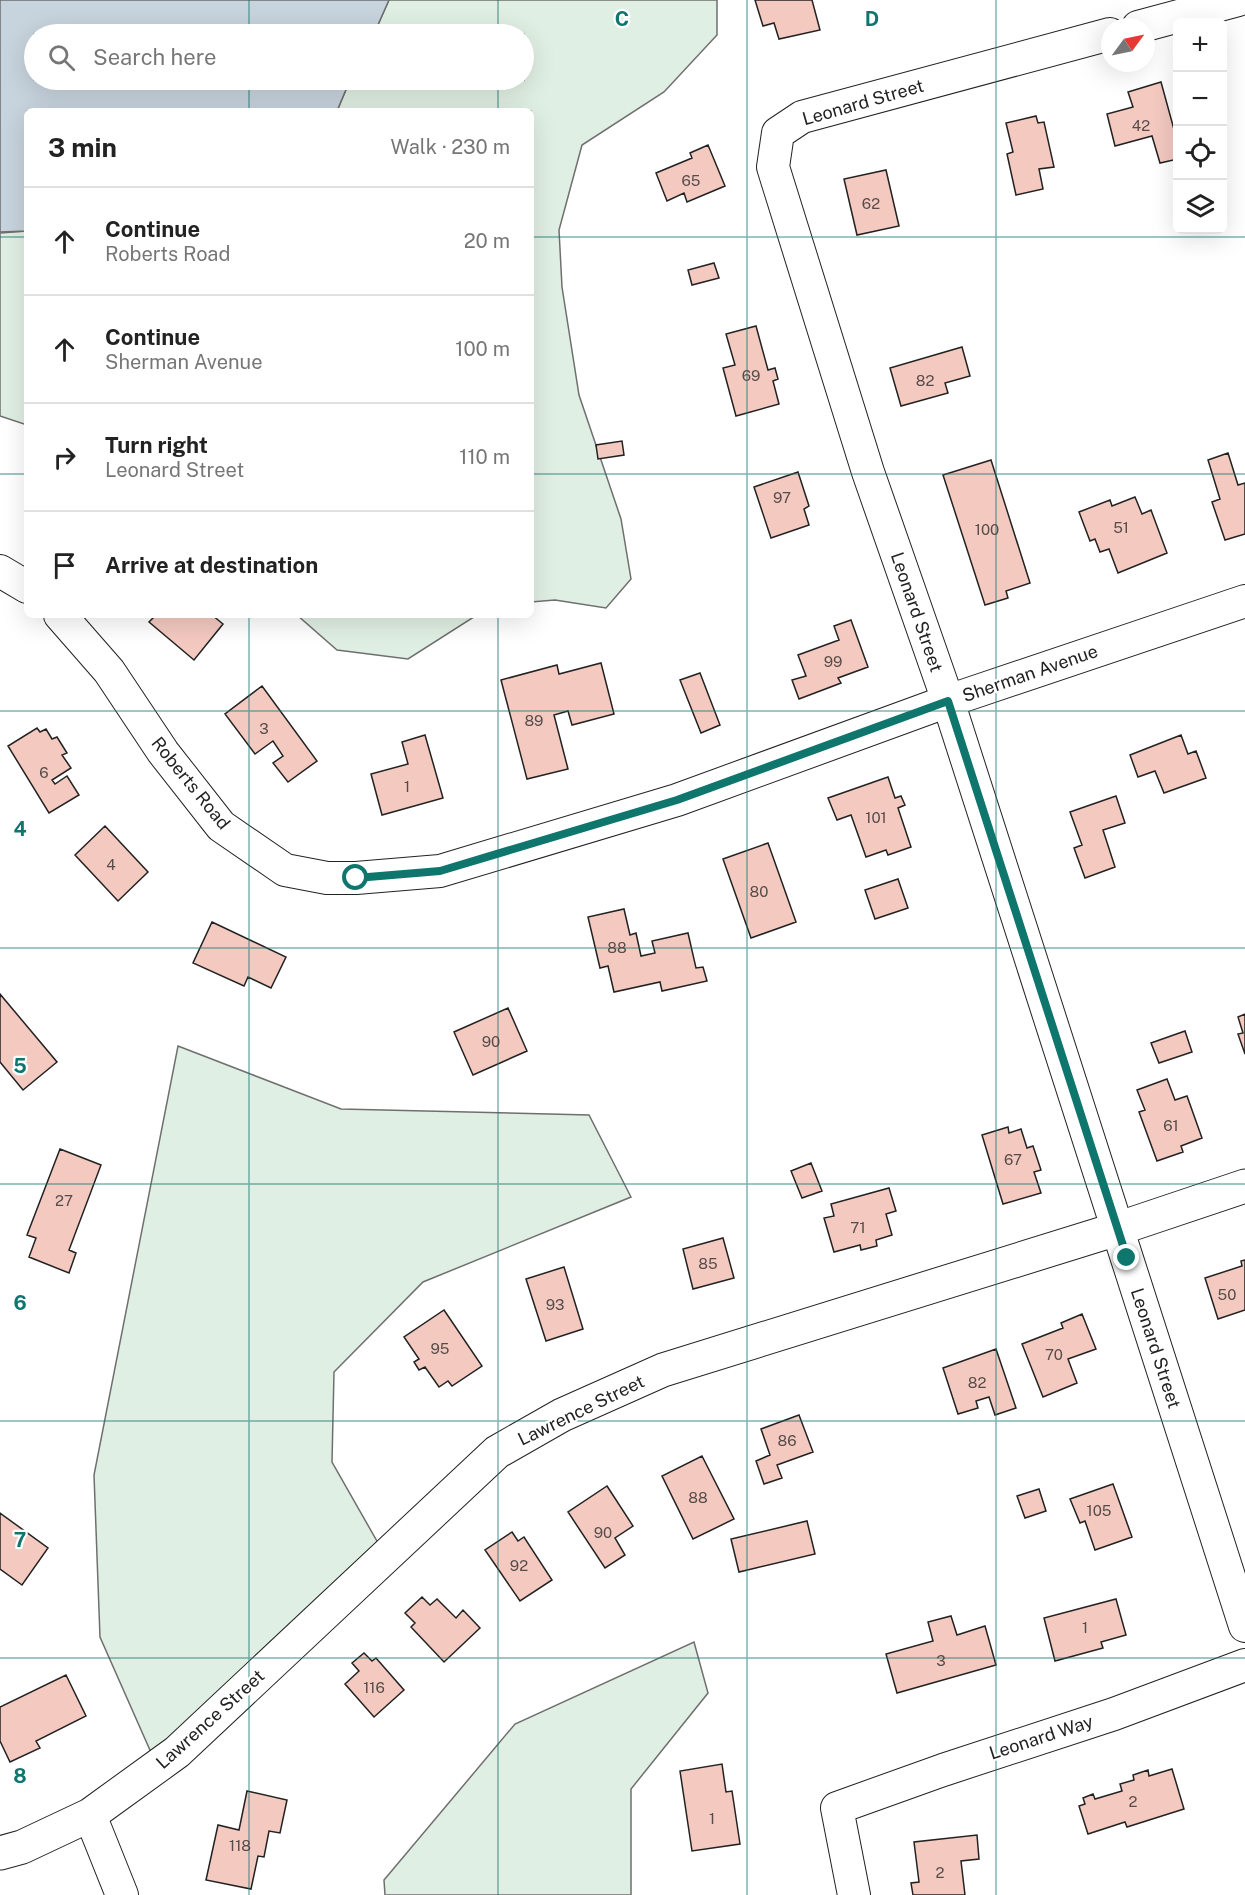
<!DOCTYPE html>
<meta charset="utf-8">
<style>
:root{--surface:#fff;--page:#f2f2f2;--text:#222;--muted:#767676;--line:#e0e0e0}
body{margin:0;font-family:"Public Sans",sans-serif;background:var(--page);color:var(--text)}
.controls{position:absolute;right:18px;top:18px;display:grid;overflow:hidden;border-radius:9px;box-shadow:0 6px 24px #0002}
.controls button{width:54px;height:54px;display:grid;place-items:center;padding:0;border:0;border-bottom:2px solid var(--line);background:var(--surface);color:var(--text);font:30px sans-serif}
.compass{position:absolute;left:1101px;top:18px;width:54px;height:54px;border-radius:50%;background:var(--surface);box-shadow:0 6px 24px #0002;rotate:57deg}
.stop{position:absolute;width:18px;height:18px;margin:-14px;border:4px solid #0f766e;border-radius:50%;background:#fff}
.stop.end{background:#0f766e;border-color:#fff;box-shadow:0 2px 6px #0008}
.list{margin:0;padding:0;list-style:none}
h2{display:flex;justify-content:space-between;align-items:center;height:78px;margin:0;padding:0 24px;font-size:26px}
h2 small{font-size:20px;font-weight:400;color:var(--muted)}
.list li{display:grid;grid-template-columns:39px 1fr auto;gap:18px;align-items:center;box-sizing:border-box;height:108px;padding:0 24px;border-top:2px solid var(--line)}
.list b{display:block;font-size:22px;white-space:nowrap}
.list p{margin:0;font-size:20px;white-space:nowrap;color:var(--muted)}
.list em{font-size:20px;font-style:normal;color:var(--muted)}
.icon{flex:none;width:33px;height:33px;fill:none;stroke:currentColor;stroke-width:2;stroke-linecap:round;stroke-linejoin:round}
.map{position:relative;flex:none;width:1245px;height:1895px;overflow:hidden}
.search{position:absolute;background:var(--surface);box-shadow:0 6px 24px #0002;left:24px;top:24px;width:510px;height:66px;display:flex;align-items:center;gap:15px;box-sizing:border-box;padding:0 21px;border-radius:33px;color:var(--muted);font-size:22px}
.panel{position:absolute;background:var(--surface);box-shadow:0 6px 24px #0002;left:24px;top:108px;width:510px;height:510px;border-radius:9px}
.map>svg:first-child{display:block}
.green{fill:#e0efe3;stroke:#6f6f6f;stroke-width:1.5}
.water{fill:#c7d3dd;stroke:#6f6f6f;stroke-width:1.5}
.building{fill:#f3c9c0;stroke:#222;stroke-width:1.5}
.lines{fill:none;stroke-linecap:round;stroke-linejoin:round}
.minor-casing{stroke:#222;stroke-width:34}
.tertiary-casing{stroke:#222;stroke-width:35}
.minor{stroke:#fff;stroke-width:32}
.tertiary{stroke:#fff;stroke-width:33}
.route{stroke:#0f766e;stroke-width:8}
.grid{fill:none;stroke:#0f766e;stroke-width:1.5;stroke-opacity:0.55}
.labels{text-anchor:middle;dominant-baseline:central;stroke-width:4.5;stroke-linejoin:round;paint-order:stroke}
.number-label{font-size:15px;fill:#564c4a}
.street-label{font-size:18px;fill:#222;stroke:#fff}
.grid-label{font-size:20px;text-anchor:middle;font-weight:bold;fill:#0f766e;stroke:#fff;stroke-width:4.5;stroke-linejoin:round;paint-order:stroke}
</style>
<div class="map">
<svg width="1245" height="1895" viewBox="0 0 1245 1895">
<rect width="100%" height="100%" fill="#fff"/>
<path class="green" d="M389,0H717V35L664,92L582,145L559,230L562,287L579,395L621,519L631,579L606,608L555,600L531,602V111H337L350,80H524V34H376L377,27Z
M27,231V425L0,416V233Z
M297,615H477L408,659L337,650Z
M178,1046L341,1109L589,1115L631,1197L423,1282L334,1372L332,1462L386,1557L157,1766L100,1637L94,1475Z
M694,1642L708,1693L631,1789V1895H385L384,1880L515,1724Z"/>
<path class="water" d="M0,0H389L377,27L376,34H34V80H350L337,111H27V231L0,232Z"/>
<path class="building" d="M755,0H812L820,30L779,39L774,23L763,26Z
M1161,82L1178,144V159L1160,163L1152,136L1115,146L1107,114L1133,107L1128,92Z
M1036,116L1038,123L1044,122L1054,167L1039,169L1043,189L1016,195L1007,154L1013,152L1006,123Z
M708,145L725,186L687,202L684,193L667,201L656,173L692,158L690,153Z
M886,170L899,226L857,235L844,179Z
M714,263L719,278L692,285L688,270Z
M756,326L768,370L775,368L778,379L773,381L779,404L736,416L723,368L735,365L726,334Z
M962,347L970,376L945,383L948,393L901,406L890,368Z
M622,441L624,455L598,459L596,445Z
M1228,453L1238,485L1245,483V534L1225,540L1212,502L1220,499L1208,460Z
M991,460L1030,583L1006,591L1008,598L985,605L943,475Z
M798,472L809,506L804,509L809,525L771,538L754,487Z
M1135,497L1142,514L1151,510L1167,553L1118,573L1109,549L1100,552L1095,539L1090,541L1079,512L1110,500L1112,506Z
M156,615H212L223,624L194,660L149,622Z
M851,620L868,667L838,678L841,683L799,699L792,680L806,676L798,655L839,640L834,626Z
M601,663L614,714L572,725L568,711L554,715L568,769L527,779L501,680L557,665L559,674Z
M700,673L720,725L701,733L680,680Z
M262,686L317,761L288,782L273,763L283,756L273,741L255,754L225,714Z
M37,728L40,732L46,729L52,739L57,737L67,753L62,755L71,768L52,780L55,784L67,776L79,795L49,813L8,746Z
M425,735L443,798L382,815L371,774L408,764L402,742Z
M1181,735L1188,754L1196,751L1206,778L1164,793L1155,771L1138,777L1130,755Z
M888,777L895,798L901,796L905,805L898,808L911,847L888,855L886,850L866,857L851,815L837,820L828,798Z
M1116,796L1125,823L1103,830L1115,867L1085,878L1074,848L1082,845L1070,812Z
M105,826L148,872L118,901L75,855Z
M768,843L796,922L751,938L723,859Z
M898,879L908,908L875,919L865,890Z
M624,909L630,935L636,933L641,956L655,953L652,941L688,933L696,968L703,967L707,981L662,991L660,982L614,992L608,966L600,968L588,917Z
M212,922L286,957L271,988L248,977L244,986L193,963Z
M0,994L57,1062L23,1090L0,1062Z
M508,1008L527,1051L473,1075L454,1032Z
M1245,1014V1054L1238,1034L1243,1033L1238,1017Z
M1185,1031L1192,1052L1159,1063L1151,1043Z
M1167,1079L1175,1100L1187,1096L1202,1138L1181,1146L1183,1152L1157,1161L1139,1112L1145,1110L1137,1090Z
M1008,1127L1009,1133L1021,1129L1027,1148L1033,1146L1041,1170L1034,1172L1041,1193L1003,1204L982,1135Z
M60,1149L101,1165L69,1250L76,1253L69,1273L29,1257L36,1238L27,1235Z
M811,1163L822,1191L802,1198L791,1171Z
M889,1188L896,1211L886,1214L892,1235L876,1240L877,1246L861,1250L860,1245L834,1252L824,1218L834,1216L831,1204Z
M723,1238L734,1278L693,1289L683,1249Z
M1245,1260V1310L1218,1319L1205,1278L1242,1266L1241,1261Z
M564,1267L583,1329L546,1341L526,1279Z
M444,1310L482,1366L452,1386L448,1381L439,1387L425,1367L419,1370L414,1362L419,1359L404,1337Z
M1082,1314L1096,1349L1068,1359L1077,1383L1043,1397L1022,1344L1063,1328L1061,1323Z
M996,1349L1016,1408L995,1415L989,1397L976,1401L978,1408L958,1414L943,1368Z
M799,1415L813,1452L777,1465L782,1478L764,1484L756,1461L770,1455L761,1429Z
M702,1456L734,1519L693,1539L662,1476Z
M1113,1484L1132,1537L1095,1550L1085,1521L1080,1523L1070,1499Z
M607,1486L633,1526L615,1538L625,1555L605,1568L568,1512Z
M1039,1489L1046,1511L1025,1518L1017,1496Z
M0,1513L48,1548L22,1585L0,1569Z
M807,1521L815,1554L739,1572L731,1539Z
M512,1532L518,1541L524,1537L552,1580L520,1601L485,1550Z
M422,1597L430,1605L437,1599L456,1618L463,1610L480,1628L444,1662L411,1627L415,1623L405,1613Z
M1116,1599L1126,1635L1101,1642L1103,1648L1055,1661L1044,1618Z
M951,1616L957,1635L985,1626L996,1665L897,1693L886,1654L933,1641L928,1622Z
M364,1653L372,1661L376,1658L404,1690L374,1717L345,1684L359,1671L352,1663Z
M66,1675L86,1716L36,1741L40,1748L10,1762L0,1741V1707Z
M722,1764L726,1792L732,1791L740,1844L692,1851L680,1771Z
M1172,1769L1184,1809L1127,1827L1125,1822L1088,1834L1079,1806L1085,1804L1083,1798L1093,1794L1095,1799L1122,1791L1120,1784L1134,1780L1133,1775L1148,1770L1149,1776Z
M247,1791L287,1800L280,1833L269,1831L264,1857L258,1856L251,1889L206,1880L218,1825L239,1830Z
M977,1835L979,1859L961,1861L965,1895H913L911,1883L919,1882L914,1842Z"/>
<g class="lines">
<defs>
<path id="minor" d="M1138,27L1238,0
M1110,34L802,117L778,133L773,167L868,472L948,701L1245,1626
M0,571L27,587
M60,615L109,671L163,752L221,826L285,870L327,878H356L440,871L677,800L948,701L1245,601
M90,1815L122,1895
M854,1895L837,1808L943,1770L1114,1714L1245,1665"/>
<path id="tertiary" d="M0,1853L22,1847L90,1815L177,1752L497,1452L562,1415L663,1370L1117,1229L1245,1186"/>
</defs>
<use href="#minor" class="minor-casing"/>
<use href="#tertiary" class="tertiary-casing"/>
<use href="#minor" class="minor"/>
<use href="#tertiary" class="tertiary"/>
</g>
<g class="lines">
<path class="route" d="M356,878L440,871L677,800L948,701L1127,1258"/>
</g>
<path class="grid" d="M249,0V34M498,0V34M747,0V1895M996,0V1895M249,80V111M498,80V111M0,237H27M531,237H1245M0,474H27M531,474H1245M249,615V1895M498,615V1895M0,711H1245M0,948H1245M0,1184H1245M0,1421H1245M0,1658H1245"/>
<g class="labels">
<g class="number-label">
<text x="1141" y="125">42</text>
<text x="691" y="180">65</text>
<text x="871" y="203">62</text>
<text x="751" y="375">69</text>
<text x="925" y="380">82</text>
<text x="782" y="497">97</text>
<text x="1121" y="527">51</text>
<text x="987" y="529">100</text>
<text x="833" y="661">99</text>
<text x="534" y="720">89</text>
<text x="264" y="728">3</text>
<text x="44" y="772">6</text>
<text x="407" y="786">1</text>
<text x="876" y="817">101</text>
<text x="111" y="864">4</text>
<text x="759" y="891">80</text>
<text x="617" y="947">88</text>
<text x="491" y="1041">90</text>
<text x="1171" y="1125">61</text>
<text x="1013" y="1159">67</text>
<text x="64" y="1200">27</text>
<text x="858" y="1227">71</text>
<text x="708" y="1263">85</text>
<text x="1227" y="1294">50</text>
<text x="555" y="1304">93</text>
<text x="440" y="1348">95</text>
<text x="1054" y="1354">70</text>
<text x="977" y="1382">82</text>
<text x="787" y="1440">86</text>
<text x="698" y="1497">88</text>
<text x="1099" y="1510">105</text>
<text x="603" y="1532">90</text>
<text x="519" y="1565">92</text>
<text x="1085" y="1627">1</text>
<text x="941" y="1660">3</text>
<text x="374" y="1687">116</text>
<text x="1133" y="1801">2</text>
<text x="712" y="1818">1</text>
<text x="240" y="1845">118</text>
<text x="940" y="1872">2</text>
</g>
<g class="street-label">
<text transform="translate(863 102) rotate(-16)">Leonard Street</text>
<text transform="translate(917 612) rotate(71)">Leonard Street</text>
<text transform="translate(1030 673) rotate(-19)">Sherman Avenue</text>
<text transform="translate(191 783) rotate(51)">Roberts Road</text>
<text transform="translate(1156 1348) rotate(72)">Leonard Street</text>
<text transform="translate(581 1410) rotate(-26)">Lawrence Street</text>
<text transform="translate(210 1719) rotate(-42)">Lawrence Street</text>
<text transform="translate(1041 1737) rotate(-18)">Leonard Way</text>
</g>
</g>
<g class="grid-label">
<text x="622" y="26">C</text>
<text x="872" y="26">D</text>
<text x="20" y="836">4</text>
<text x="20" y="1073">5</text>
<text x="20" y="1310">6</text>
<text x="20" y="1547">7</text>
<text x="20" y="1783">8</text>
</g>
</svg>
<div class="controls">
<button>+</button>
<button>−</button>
<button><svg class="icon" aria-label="locate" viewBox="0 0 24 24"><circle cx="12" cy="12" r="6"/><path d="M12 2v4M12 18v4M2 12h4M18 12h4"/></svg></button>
<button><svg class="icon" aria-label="layers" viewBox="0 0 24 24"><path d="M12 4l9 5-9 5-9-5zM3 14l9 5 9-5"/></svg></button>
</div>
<svg class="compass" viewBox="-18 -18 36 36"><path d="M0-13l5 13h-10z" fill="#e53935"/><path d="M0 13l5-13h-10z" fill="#767676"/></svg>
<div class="stop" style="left:356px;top:878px"></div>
<div class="stop end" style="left:1127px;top:1258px"></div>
<div class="search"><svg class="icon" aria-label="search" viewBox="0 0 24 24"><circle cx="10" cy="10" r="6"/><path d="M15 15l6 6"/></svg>Search here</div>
<section class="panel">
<h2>3 min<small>Walk · 230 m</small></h2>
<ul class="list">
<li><svg class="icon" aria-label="ahead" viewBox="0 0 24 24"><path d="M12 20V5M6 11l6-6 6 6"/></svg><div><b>Continue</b><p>Roberts Road</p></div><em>20 m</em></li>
<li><svg class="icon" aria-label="ahead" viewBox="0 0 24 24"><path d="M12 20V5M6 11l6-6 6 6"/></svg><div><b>Continue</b><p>Sherman Avenue</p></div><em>100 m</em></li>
<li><svg class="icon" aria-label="right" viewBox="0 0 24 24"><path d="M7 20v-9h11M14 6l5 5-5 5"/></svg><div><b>Turn right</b><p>Leonard Street</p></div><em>110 m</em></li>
<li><svg class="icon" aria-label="arrive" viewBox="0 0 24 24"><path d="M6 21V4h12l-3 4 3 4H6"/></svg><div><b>Arrive at destination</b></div></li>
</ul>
</section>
</div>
